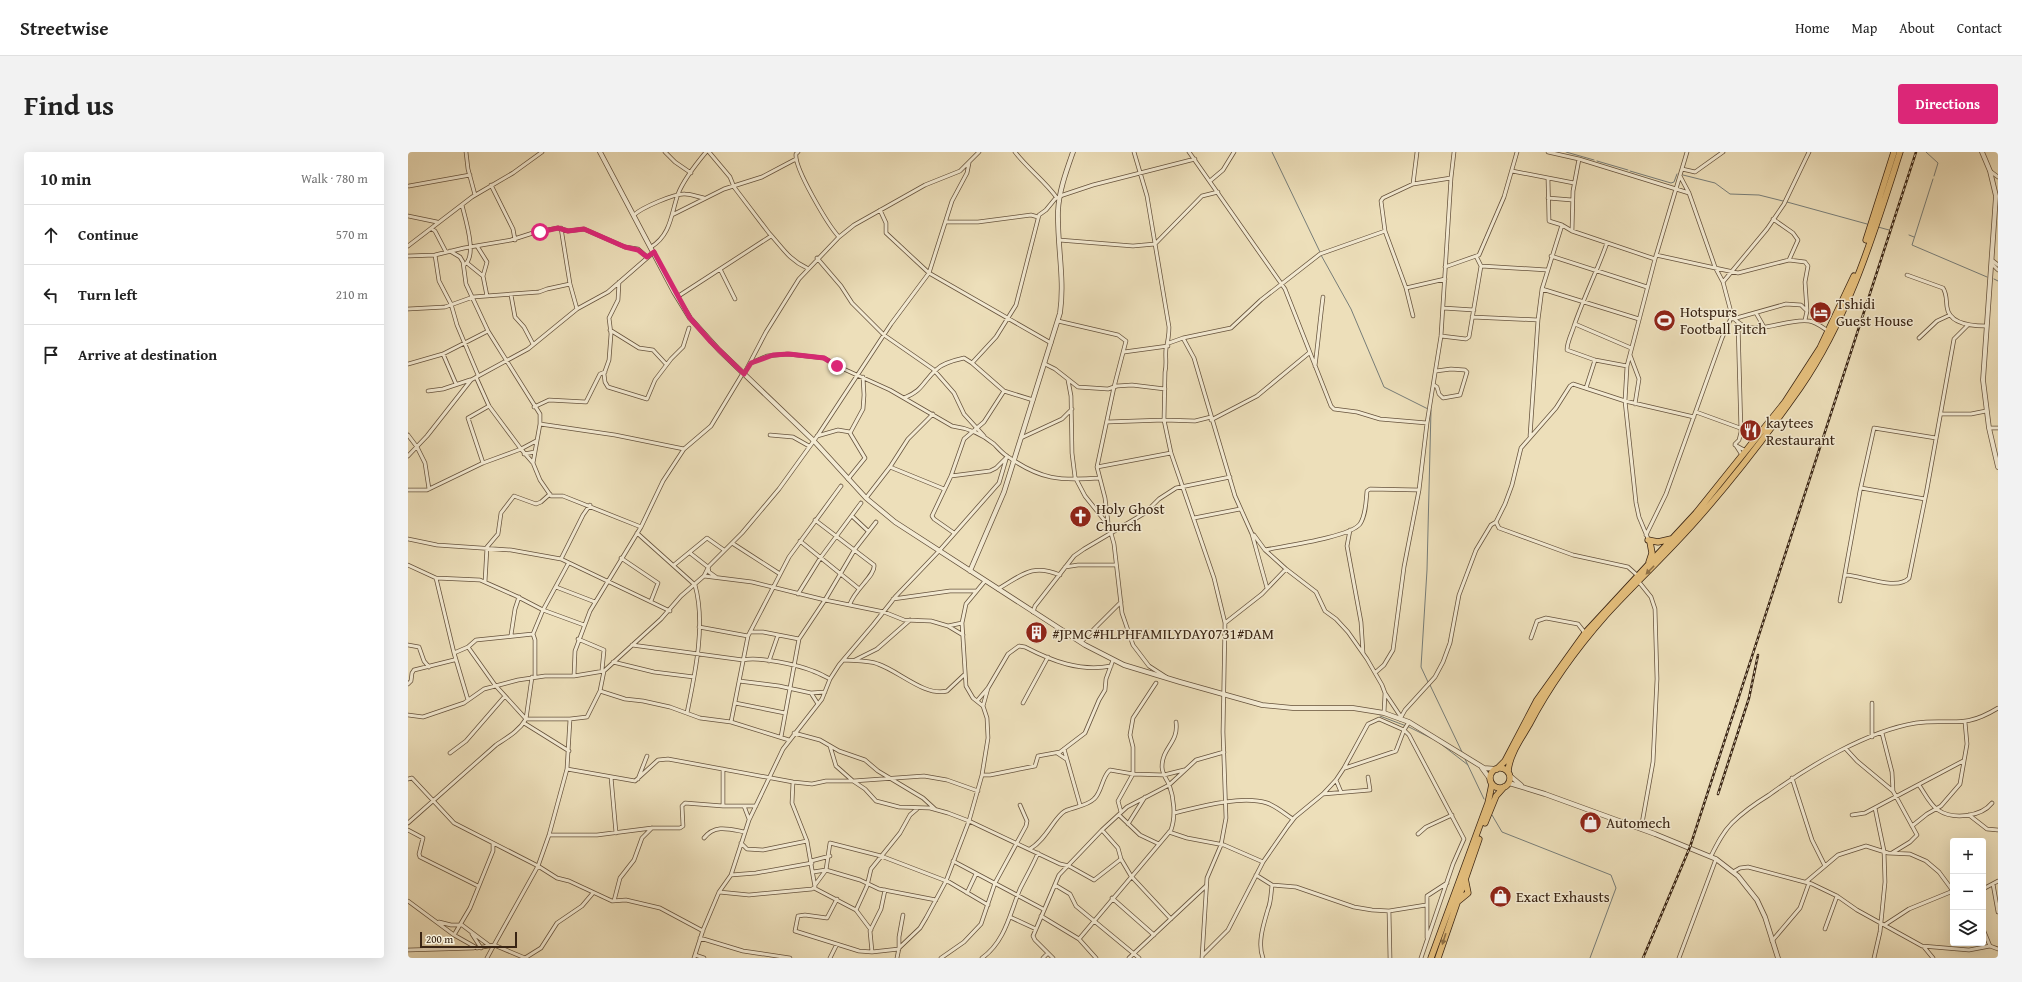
<!DOCTYPE html>
<meta charset="utf-8">
<style>
:root{--surface:#fff;--page:#f2f2f2;--text:#222;--muted:#767676;--line:#e0e0e0;--accent:#db2777}
body{margin:0;font-family:"Gentium Book Plus",serif;background:var(--page);color:var(--text)}
.controls{position:absolute;right:12px;bottom:12px;display:grid;overflow:hidden;border-radius:4px;box-shadow:0 4px 16px #0002}
.controls button{width:36px;height:36px;display:grid;place-items:center;padding:0;border:0;border-bottom:1px solid var(--line);background:var(--surface);color:var(--text);font:20px sans-serif}
.scale{position:absolute;left:12px;bottom:10px;width:97px;box-sizing:border-box;padding-left:4px;border:2px solid #392413;border-top:0;font-size:11px;line-height:14px;white-space:nowrap;color:#392413;-webkit-text-stroke:3px #f3ead2;paint-order:stroke}
.stop{position:absolute;width:12px;height:12px;margin:-9px;border:3px solid #db2777;border-radius:50%;background:#fff}
.stop.end{background:#db2777;border-color:#fff;box-shadow:0 1px 4px #0008}
.list{margin:0;padding:0;list-style:none}
h2{display:flex;justify-content:space-between;align-items:center;height:52px;margin:0;padding:0 16px;font-size:17px}
h2 small{font-size:13px;font-weight:400;color:var(--muted)}
.list li{display:grid;grid-template-columns:26px 1fr auto;gap:12px;align-items:center;box-sizing:border-box;height:60px;padding:0 16px;border-top:1px solid var(--line)}
.list b{display:block;font-size:15px;white-space:nowrap}
.list em{font-size:13px;font-style:normal;color:var(--muted)}
.icon{flex:none;width:22px;height:22px;fill:none;stroke:currentColor;stroke-width:2;stroke-linecap:round;stroke-linejoin:round}
.map{position:relative;flex:none;width:1590px;height:806px;overflow:hidden;border-radius:4px}
header{display:flex;align-items:center;gap:24px;box-sizing:border-box;height:56px;padding:0 20px;background:var(--surface);border-bottom:1px solid var(--line)}
header strong{font-size:19px}
nav{display:flex;gap:22px;margin-inline-start:auto;font-size:14px}
.intro{display:flex;align-items:center;justify-content:space-between;box-sizing:border-box;height:96px;padding:0 24px}
h1{margin:0;font-size:28px}
.button{padding:10px 18px;border-radius:4px;background:var(--accent);color:#fff;font-size:14px;font-weight:700}
main{display:flex;gap:24px;padding:0 24px}
aside{flex:1;background:var(--surface);border-radius:4px;box-shadow:0 4px 16px #0002}
.map>svg:first-child{display:block}
.lines{fill:none;stroke-linecap:round;stroke-linejoin:round}
.stream{stroke:#777d78;stroke-width:1}
.minor-casing{stroke:#66533d;stroke-width:4.5}
.tertiary-casing{stroke:#66533d;stroke-width:5.5}
.trunk-casing{stroke:#392413;stroke-width:7}
.minor{stroke:#f3ead2;stroke-width:3}
.tertiary{stroke:#f3ead2;stroke-width:4}
.trunk{stroke:#e6c07d;stroke-width:5.5}
.rail-casing{stroke:#392413;stroke-width:2.5}
.rail{stroke:#f3ead2;stroke-width:1;stroke-dasharray:3;stroke-linecap:butt}
.oneway{fill:#907248}
.route{stroke:#db2777;stroke-width:5}
.labels{text-anchor:middle;dominant-baseline:central;stroke-width:3;stroke-linejoin:round;paint-order:stroke}
.poi-label{font-size:15px;fill:#392413;stroke:#f3ead2;text-anchor:start}
</style>
<header>
<strong>Streetwise</strong>
<nav><a>Home</a><a>Map</a><a>About</a><a>Contact</a></nav>
</header>
<div class="intro"><h1>Find us</h1><a class="button">Directions</a></div>
<main>
<aside>
<h2>10 min<small>Walk · 780 m</small></h2>
<ul class="list">
<li><svg class="icon" aria-label="ahead" viewBox="0 0 24 24"><path d="M12 20V5M6 11l6-6 6 6"/></svg><div><b>Continue</b></div><em>570 m</em></li>
<li><svg class="icon" aria-label="left" viewBox="0 0 24 24"><path d="M17 20v-9H6M10 6l-5 5 5 5"/></svg><div><b>Turn left</b></div><em>210 m</em></li>
<li><svg class="icon" aria-label="arrive" viewBox="0 0 24 24"><path d="M6 21V4h12l-3 4 3 4H6"/></svg><div><b>Arrive at destination</b></div></li>
</ul>
</aside>
<div class="map">
<svg width="1590" height="806" viewBox="0 0 1590 806">
<rect width="100%" height="100%" fill="#eddfba"/>
<filter id="stains"><feTurbulence type="fractalNoise" baseFrequency=".005" numOctaves="4"/><feColorMatrix values="0 0 0 0 .2 0 0 0 0 .09 0 0 0 0 .02 0 0 0 .5 -.17"/></filter>
<radialGradient id="worn" r=".72"><stop offset=".6" stop-color="#630" stop-opacity="0"/><stop offset="1" stop-color="#630" stop-opacity=".3"/></radialGradient>
<g class="lines">
<path class="stream" d="M864,0L912,100
M1158,0L1186,8
M1518,0L1530,11L1526,24
M1189,9L1220,18
M1222,19L1263,31L1266,30L1269,22
M1275,23L1307,31L1322,42L1351,43L1375,49
M1525,27L1504,93L1579,125
M1379,50L1459,72
M1470,75L1481,78
M1501,83L1506,85
M913,103L943,157L976,235L1020,257
M1586,127L1590,129
M1020,530L1013,515L1019,418L1023,258
M1022,533L1054,600
M972,564L1001,575L1023,586
M1029,589L1060,613
M1057,607L1076,647
M1084,663L1094,680L1203,723L1208,736L1182,806"/>
<defs>
<path id="minor" d="M58,0L60,17L67,43
M257,0L267,10L283,21
M301,0L322,25L326,35L361,81C374,95 381,108 399,116
M390,0L388,2C386,16 420,73 431,85
M607,0C620,17 637,29 649,46
M726,0L739,44L761,175C761,184 760,189 758,197C757,204 759,212 757,220L756,268L763,301L806,426L817,471L815,580L818,666L813,693L799,726L794,806
M781,0L877,137L923,254L926,257L949,260L972,267L1019,271
M1140,0L1171,7L1281,41
M1274,17L1287,20L1315,0
M1104,19L1166,31
M1582,19L1590,25
M1140,27L1141,69L1154,73L1164,79L1247,107
M802,29L815,18L826,0
M1005,32L1009,0
M83,33L105,77L107,88
M1,34L62,23
M1140,46L1164,48
M54,53C57,66 70,105 56,113
M472,58L478,71V81L521,121L643,191
M226,63C233,56 267,41 277,42C283,42 290,45 296,46
M264,63L316,37L354,25L388,7
M0,64L29,70
M1365,67L1385,81L1390,88L1381,108
M538,70H570L623,63L630,65
M153,76L162,132L169,157
M24,77L27,79L38,100
M1164,79L1165,39L1171,7
M651,88L725,94L747,92L794,44L810,40
M1199,91C1189,119 1176,145 1166,174C1164,181 1159,190 1159,198L1187,208L1219,214
M0,94L64,45L105,21L134,0
M69,94L79,110L75,124
M243,95C263,83 263,62 270,42C276,27 288,12 298,0
M42,99L52,105L55,110L58,132L80,179L132,262V272L207,283L276,297L303,274L335,221
M27,103L31,129L43,152L49,173L70,223
M1248,103L1330,121L1381,108L1397,110L1400,114L1397,130L1399,159L1397,168
M0,104L27,103L56,96L103,88L128,80L150,76L160,79L176,77L217,95L230,97L239,105
M1143,104L1239,135
M409,106L433,134L444,151L476,183L525,217L546,241L556,262L576,284
M1585,109L1590,113
M59,111L75,124L79,144
M1584,112L1590,118
M1073,114L1139,118
M1037,115L1071,103L1096,45L1109,0
M312,117L327,147
M1499,123L1535,136C1539,142 1538,148 1539,155C1541,172 1564,174 1578,174
M211,130L210,148L201,166L203,182L201,208L196,222L197,230L200,235L239,247L247,228L263,207L275,195L281,176
M1315,130L1359,77L1376,52L1401,0
M998,136L1037,127
M1134,137L1231,167
M103,143L107,165L116,175L125,192
M269,145L363,84
M1035,156L1066,158
M0,157L37,155L65,145L131,140L139,137L162,132
M1348,161L1356,175
M1005,164L998,136L977,79L973,49L975,46L1005,32L1043,26
M1324,164C1343,190 1376,165 1401,169C1408,170 1414,175 1420,179
M1064,165L1130,168
M1325,167L1378,152L1393,153L1399,159
M650,169L710,183L718,189L706,235L689,315L697,346L700,370
M1330,171L1333,280L1331,288L1327,292L1334,303
M1167,172L1223,196
M202,178L231,196L245,198L258,212
M1033,184L1058,187L1061,185L1073,114L1068,104
M775,186L823,176L853,148L912,102L977,79
M1511,186L1529,169L1542,163
M761,191L775,186L786,206L827,344L844,382L859,436
M716,200L760,194
M35,202L48,232
M1222,203L1231,227L1227,252
M343,211L359,204L379,202L416,206L429,214L482,238L544,274C559,276 574,282 586,292C590,296 594,301 599,304C633,328 652,329 691,326
M0,212L35,202L80,179
M637,212L647,217L670,235L700,237L709,234L724,233L757,237
M907,214C910,191 912,168 915,145
M336,222L358,180L391,127L431,85L446,73L517,33L552,19L571,0
M68,225L81,254L113,297L128,289
M660,228L663,244L664,301L667,325L677,344L701,374L706,392L714,461L725,493L741,514L758,525
M1026,233L1029,235L1031,242L1035,246L1052,243L1059,220L1057,218L1043,217L1028,219
M1178,236L1187,208
M20,239L35,237L62,228
M496,246C516,238 514,230 529,217C535,211 547,208 556,206L564,211
M625,248L596,239L564,211L588,185L608,153L631,63L638,58L647,47L655,43L685,33L787,7
M126,255L141,248L178,250L192,222L197,220
M1288,260L1332,276
M1533,262H1563L1578,259
M803,268L849,244L901,201
M699,270L756,268L787,269L803,265
M1581,276H1590
M0,283L9,295L17,311L21,337
M362,283L385,285L401,294
M409,284L430,278L442,280
M1122,284L1130,168L1134,137L1154,73
M613,286L654,267L664,257
M1327,293L1338,299
M116,302L127,300
M0,304L19,284L63,228L120,197L169,157L200,140L246,100
M75,311L60,266L81,254
M125,311L132,272
M482,315L536,337
M689,315L763,301
M543,324L582,319L588,316L598,306
M440,327L457,306L442,281L455,257L456,243L455,225
M1453,336L1517,347
M0,338H19L75,311L113,297L125,311L132,328L143,344H155L233,375
M458,346L482,315L500,287L525,262
M444,364L460,379
M786,366L832,357
M407,368L466,413C468,423 447,437 442,452
M1088,370L1091,376L1165,403L1220,415L1229,423
M942,378L939,394L953,470L955,501
M229,381L287,433C298,472 287,522 279,561
M546,381L526,367L524,364L543,324L556,287L576,270L596,239
M846,383L857,398L878,417L908,440L917,459L928,467L940,480L959,507L974,533L977,541L976,561
M1238,383L1258,342L1314,186L1324,164L1315,130L1307,115L1281,41L1272,24
M0,387L29,393L103,398L153,407L262,459
M392,389L450,436
M1241,389L1231,365L1228,351L1217,249L1219,214L1247,107L1279,0
M324,391L372,422
M857,398C876,394 942,385 952,372C958,363 958,349 959,339L962,337L1011,338
M282,401L300,415L301,420L308,425
M213,406L250,431L243,449
M153,407L175,363L182,353
M0,413L28,426L72,428L108,444L135,458L176,473
M266,413L299,386L316,398
M657,415L670,413H708
M1438,423C1454,424 1490,439 1501,426L1519,337L1546,187L1560,173
M28,426L46,501L60,495L87,533L118,567
M77,430L79,395L90,382L93,361L106,344L128,352L133,350L142,342
M1231,430L1243,445L1247,457L1249,527L1245,610L1233,677
M148,435L187,450
M590,437C614,423 624,411 652,423
M390,442L413,405L453,351
M485,447L542,439H568
M1432,449L1452,339L1466,276L1528,286
M625,460L627,454L666,404L676,397L737,361L751,347L768,336L822,325
M817,471L854,442L878,417
M540,474L554,471
M291,475L340,484
M342,480H355L391,487
M125,482L127,488V525
M103,483L107,457L111,445
M555,483L540,474L523,469L496,468L476,460L417,448L344,430L296,424L301,414L334,381L371,337L410,283L483,172L521,121L544,49L559,21L561,11
M1123,486L1129,469L1138,466L1170,472L1177,481
M170,487L196,498L194,518
M673,490L713,450
M0,493L11,495L16,509L21,515
M224,493L335,508C350,504 390,513 405,519C411,521 416,524 422,527
M60,495L68,488L125,482L135,458L160,412
M46,501L60,548
M436,508C447,509 460,508 470,512C491,519 517,545 539,539L556,523
M447,508L469,497L502,468
M361,509L370,483
M205,510L246,520L286,525
M968,520L976,513L985,498L996,415L1011,338L1019,271L1033,184L1043,26L1046,0
M166,524L167,499L182,459L233,375L255,329L276,297
M331,529L371,534L403,541L417,540
M0,532L3,529L4,521L6,518L46,508
M192,539L217,547L235,549L262,555L292,566L323,570L381,588
M403,541L410,552
M977,541L993,565
M569,549L580,536L600,502L611,494L617,495C644,509 672,520 703,514
M327,551L377,561
M615,551L640,505
M575,554L580,536
M0,563L15,565L56,551L76,537L110,528L137,524H166L196,519
M118,567H162L179,565L192,539L196,519L253,467L273,444L296,424
M992,567L997,558L1027,525L1035,510L1042,491L1051,443L1068,398L1083,373L1088,370L1097,352L1104,333L1113,296L1148,256L1162,234L1165,232L1217,249L1286,265
M323,570L340,484L381,405L433,334
M116,571L161,599
M386,581L412,588L431,599L457,608L470,619L515,646L527,657
M1474,581L1484,620L1485,639L1509,683L1502,690L1484,701
M373,585L391,487L417,448L447,397L468,370
M1464,585V551
M422,594L428,614L445,629L516,624L539,628L570,639
M656,597L672,653
M1438,597L1449,609L1485,639
M42,601L58,589L97,544
M649,601L658,607
M937,616L988,599L996,578L1001,583L1056,687L1045,712L1013,806
M159,617L227,629L250,608L260,607L385,630L404,632L418,629H445L457,637L468,649L491,655L522,656L540,661L561,669L652,712L661,714L686,728L713,707
M574,623H582L627,614L630,604L652,600L677,581L691,548L697,538L698,527L705,508
M203,625L208,681
M1384,626L1404,688L1417,714
M0,627L4,626L46,671L130,714L149,726L161,729L204,749L218,748L252,756L295,779
M230,627L239,604
M928,628L933,640
M1511,633C1516,640 1522,653 1530,658C1545,668 1573,665 1584,651
M915,642L962,638L960,625
M315,654V617
M336,654L341,667
M713,660L710,649L725,622V595L722,583L725,566L748,531
M766,661C791,655 833,643 859,651C868,654 877,662 885,667
M711,663L732,683L751,692
M1444,663L1457,661L1555,609
M1561,663L1579,677L1590,678
M0,671L88,593C100,585 111,579 118,567L124,525
M720,672L737,645
M1504,674L1519,662L1533,654L1552,632L1559,592L1557,570
M0,678L15,686L11,702L12,705L70,734
M694,678L710,696L713,707L723,724L763,767
M761,680L779,686L816,693L855,710
M1010,682L1018,675L1044,663
M141,683H189L244,676H272L275,674L274,654L277,651L315,654H348
M296,686C307,672 321,677 337,680
M333,691L339,697L355,698L399,689
M622,697C639,687 646,665 657,659C666,655 679,654 686,647C694,640 694,624 702,618L725,622L756,623L776,618
M1303,704C1309,692 1315,680 1324,671C1335,660 1348,651 1361,643C1401,614 1459,579 1508,571C1544,566 1554,578 1590,556
M403,709L422,704
M545,709L635,757
M405,720L418,718L452,728L471,737L528,748
M1325,720L1332,716L1340,715L1404,732L1429,744L1449,758L1514,794L1561,798L1582,794
M323,723L348,721L404,711
M848,723L864,733L888,735L946,755L964,758L981,759L1018,753
M1398,730L1430,703L1458,694L1480,701L1502,702L1518,709L1531,720L1545,739
M1585,732L1590,760
M407,733L418,718L422,691L473,704L541,730L580,753
M647,733L662,742L668,754L731,806
M406,736L448,758L463,778
M1575,737L1590,729
M311,740L341,743L404,737L407,735L399,689L384,651L385,630
M559,741L568,722
M704,746L746,783
M429,747L419,766L397,763L390,764L387,779L451,799L464,800L491,797
M0,749L46,783L62,756L85,699V692
M206,749L212,726L226,708L234,686L244,676
M448,758L459,734L463,717L492,681L502,663L509,657
M981,759L982,806
M633,764L671,787L688,806
M602,765L628,777
M31,770L43,773H54L82,794
M1478,772L1501,757L1545,739
M1417,777L1429,744
M1575,777L1582,794L1590,797
M64,782L73,796
M46,783L69,796L86,793L130,714L141,683L159,617L162,567
M292,786L335,799L382,806
M1019,786V744L1039,731
M671,787L763,678C768,664 766,646 761,632C758,627 754,621 754,615C754,595 771,591 768,570
M1364,789L1392,756L1401,731
M1516,795L1525,806
M491,796V785L495,763
M0,798L66,796
M464,800L462,779L473,757L477,738
M287,803L296,806
M795,803L820,778L855,710L880,674L887,665L915,642L928,628L936,616L960,572L971,567L996,578L1001,570
M79,806L86,793L117,806
M117,806L133,796L149,771L174,754L185,741
M286,806L295,778L311,740L323,723L341,668L375,597L414,547L422,527L431,513L465,473L488,444L531,399L591,331L599,304
M422,806L429,792
M489,806L491,796L512,776L518,766L538,729L561,669L574,623L580,586L579,566L575,554L565,546L558,534L554,471L558,452L577,429
M533,806L556,790L573,772L587,731L618,674L619,669L612,653
M574,806C597,790 602,761 612,737C618,725 625,713 630,701
M635,806L640,801
M645,806L627,788L625,784L651,723L694,678L719,655L761,633L788,608L816,600
M721,806L798,734
M855,806C849,791 856,771 860,757C863,750 863,741 864,733
M1271,806L1308,707
M1466,806L1472,780L1477,730L1476,699L1467,656"/>
<path id="tertiary" d="M192,0L266,140L282,166L311,198L405,288L458,346L487,370L677,493L716,513L772,530L854,553L885,556H945L976,561L1001,570L1076,616L1088,617
M1574,0L1582,19L1588,44L1575,228L1581,276L1590,315
M562,419L596,340L652,161C657,127 649,94 650,59C651,39 658,20 665,0
M1074,616L1082,627
M1101,623L1113,633
M1101,631L1137,642L1247,682L1308,707L1330,724L1349,748L1357,765L1370,806"/>
<path id="trunk" d="M1458,88L1486,0
M1240,388L1250,390L1263,387
M1241,410L1244,401L1242,390
M1082 626a10 10 0 1 1 20 0a10 10 0 1 1-20 0Z
M1089,617L1097,609L1129,548L1177,481L1288,361L1377,250L1412,196L1446,124
M1100,620C1101,603 1113,587 1121,573C1142,533 1168,497 1198,463C1229,429 1263,398 1293,363C1328,323 1361,280 1392,236C1441,165 1466,81 1492,0
M1077,671L1088,644L1096,635
M1049,750L1060,741L1057,726
M1023,806L1080,651L1084,632
M1030,806L1071,687"/>
</defs>
<use href="#minor" class="minor-casing"/>
<use href="#tertiary" class="tertiary-casing"/>
<use href="#trunk" class="trunk-casing"/>
<use href="#minor" class="minor"/>
<use href="#tertiary" class="tertiary"/>
<use href="#trunk" class="trunk"/>
<defs>
<path id="rail" d="M1310,642L1341,546L1350,503
M1235,806L1282,695L1508,0"/>
</defs>
<use href="#rail" class="rail-casing"/>
<use href="#rail" class="rail"/>
</g>
<defs><path id="oneway-solid" d="M-6-.8H1V-3.2L6.5 0L1 3.2V.8H-6Z"/></defs>
<g class="oneway">
<use href="#oneway-solid" transform="translate(1242 418) rotate(134)"/>
<use href="#oneway-solid" transform="translate(1036 787) rotate(108)"/>
</g>
<g class="lines">
<path class="route" d="M132,80L150,76L160,79L176,77L217,95L230,98L239,105L246,100L282,166L303,190L336,222L343,211L365,203L381,202L416,206L429,214"/>
</g>
<defs>
<symbol id="hotel-disc" viewBox="-11 -11 22 22"><circle r="9.5" fill="#8f2418" stroke="#f3ead2"/><path d="M-6-4.5h1.5V1H6V5H4.5V3h-9V5H-6ZM-4 0a1.8 1.8 0 1 1 3.6 0ZM.5 0V-2.5h3Q6-2.5 6 0Z" fill="#fff"/></symbol>
<symbol id="stadium-disc" viewBox="-11 -11 22 22"><circle r="9.5" fill="#8f2418" stroke="#f3ead2"/><path d="M0-5a6.5 5 0 1 0 0 10a6.5 5 0 1 0 0-10ZM-3.5-1.8h7v3.6h-7Z" fill="#fff"/></symbol>
<symbol id="restaurant-disc" viewBox="-11 -11 22 22"><circle r="9.5" fill="#8f2418" stroke="#f3ead2"/><path d="M-5-6h1v4h1v-4h1v4h1v-4h1v5L-1.5 .5V6h-2V.5L-5-1ZM5-6V6H3V1.5H1.5Q1.5-4 5-6Z" fill="#fff"/></symbol>
<symbol id="church-disc" viewBox="-11 -11 22 22"><circle r="9.5" fill="#8f2418" stroke="#f3ead2"/><path d="M-1.2-6h2.4v3.5h3.3v2.4h-3.3V6h-2.4V-.1h-3.3v-2.4h3.3Z" fill="#fff"/></symbol>
<symbol id="building-disc" viewBox="-11 -11 22 22"><circle r="9.5" fill="#8f2418" stroke="#f3ead2"/><path d="M-4-6H4V6H1V3H-1V6H-4ZM-2.5-4.3h1.7v1.8h-1.7ZM.8-4.3h1.7v1.8H.8ZM-2.5-1h1.7V.8h-1.7ZM.8-1h1.7V.8H.8Z" fill="#fff"/></symbol>
<symbol id="shop-disc" viewBox="-11 -11 22 22"><circle r="9.5" fill="#8f2418" stroke="#f3ead2"/><path d="M-5-2.5h2.3a2.7 3.5 0 0 1 5.4 0H5L5.5 6h-11ZM-1.5-2.5h3a1.5 2.3 0 0 0-3 0Z" fill="#fff"/></symbol>
</defs>
<g fill-rule="evenodd">
<use href="#hotel-disc" x="1400" y="148" width="25" height="25"/>
<use href="#stadium-disc" x="1244" y="156" width="25" height="25"/>
<use href="#restaurant-disc" x="1330" y="266" width="25" height="25"/>
<use href="#church-disc" x="660" y="352" width="25" height="25"/>
<use href="#building-disc" x="616" y="468" width="25" height="25"/>
<use href="#shop-disc" x="1170" y="658" width="25" height="25"/>
<use href="#shop-disc" x="1080" y="732" width="25" height="25"/>
</g>
<g class="labels">
<g class="poi-label">
<text x="1428" y="151">Tshidi<tspan x="1428" dy="17">Guest House</tspan></text>
<text x="1272" y="159">Hotspurs<tspan x="1272" dy="17">Football Pitch</tspan></text>
<text x="1358" y="270">kaytees<tspan x="1358" dy="17">Restaurant</tspan></text>
<text x="688" y="356">Holy Ghost<tspan x="688" dy="17">Church</tspan></text>
<text x="644" y="481">#JPMC#HLPHFAMILYDAY0731#DAM</text>
<text x="1198" y="670">Automech</text>
<text x="1108" y="744">Exact Exhausts</text>
</g>
</g>
<rect width="100%" height="100%" filter="url(#stains)"/>
<rect width="100%" height="100%" fill="url(#worn)"/>
</svg>
<div class="controls">
<button>+</button>
<button>−</button>
<button><svg class="icon" aria-label="layers" viewBox="0 0 24 24"><path d="M12 4l9 5-9 5-9-5zM3 14l9 5 9-5"/></svg></button>
</div>
<div class="scale">200 m</div>
<div class="stop" style="left:132px;top:80px"></div>
<div class="stop end" style="left:429px;top:214px"></div>
</div>
</main>
